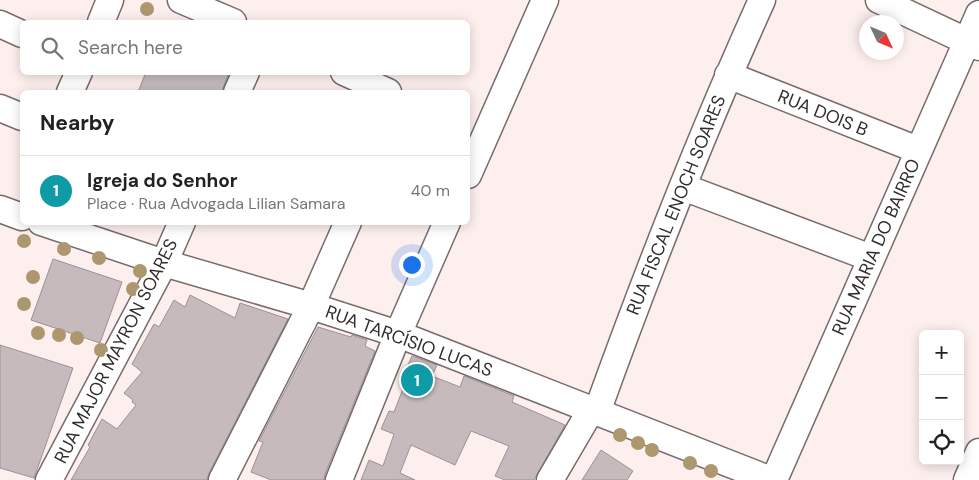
<!DOCTYPE html>
<meta charset="utf-8">
<style>
:root{--surface:#fff;--page:#f6f6f6;--text:#222;--muted:#767676;--line:#e0e0e0;--accent:#156d9d}
body{margin:0;font-family:"DM Sans",sans-serif;background:var(--page);color:var(--text)}
.controls{position:absolute;right:15px;bottom:15px;display:grid;overflow:hidden;border-radius:8px;box-shadow:0 2px 12px #0003}
.controls button{width:45px;height:45px;display:grid;place-items:center;padding:0;border:0;border-bottom:1px solid var(--line);background:var(--surface);color:var(--text);font:25px sans-serif}
.compass{position:absolute;left:859px;top:15px;width:45px;height:45px;border-radius:50%;background:var(--surface);box-shadow:0 2px 12px #0003;rotate:134deg}
.you{position:absolute;left:411px;top:264px;width:18px;height:18px;margin:-12px;border:4px solid #fff;border-radius:50%;background:#1a73e8;box-shadow:0 0 0 8px #1a73e833}
.badge{display:grid;place-items:center;width:32px;height:32px;border-radius:50%;background:var(--accent);color:#fff;font-size:16px;font-weight:700}
.pin{position:absolute;translate:-50% -50%;border:2px solid #fff;box-shadow:0 1px 5px #0006}
.list{margin:0;padding:0;list-style:none}
h2{display:flex;justify-content:space-between;align-items:center;height:65px;margin:0;padding:0 20px;font-size:21px}
h2 small{font-size:16px;font-weight:400;color:var(--muted)}
.list li{display:grid;grid-template-columns:32px 1fr auto;gap:15px;align-items:center;box-sizing:border-box;height:70px;padding:0 20px;border-top:1px solid var(--line)}
.list b{display:block;font-size:19px;white-space:nowrap}
.list p{margin:0;font-size:16px;white-space:nowrap;color:var(--muted)}
.list em{font-size:16px;font-style:normal;color:var(--muted)}
.icon{flex:none;width:28px;height:28px;fill:none;stroke:currentColor;stroke-width:2;stroke-linecap:round;stroke-linejoin:round}
.map{position:relative;flex:none;width:979px;height:480px;overflow:hidden}
.search{position:absolute;background:var(--surface);box-shadow:0 2px 12px #0003;left:20px;top:20px;width:450px;height:55px;display:flex;align-items:center;gap:12px;box-sizing:border-box;padding:0 18px;border-radius:8px;color:var(--muted);font-size:19px}
.panel{position:absolute;background:var(--surface);box-shadow:0 2px 12px #0003;left:20px;top:90px;width:450px;height:135px;border-radius:8px}
.map>svg:first-child{display:block}
.building{fill:#c6babd;stroke:#9d9195}
.lines{fill:none;stroke-linecap:round;stroke-linejoin:round}
.minor-casing{stroke:#786c6b;stroke-width:29}
.minor{stroke:#fff;stroke-width:26}
.tree{fill:#ad976f}
.labels{text-anchor:middle;dominant-baseline:central;stroke-width:4;stroke-linejoin:round;paint-order:stroke}
.street-label{font-size:18px;fill:#322d2d;stroke:#fff}
</style>
<div class="map">
<svg width="979" height="480" viewBox="0 0 979 480">
<rect width="100%" height="100%" fill="#fdefee"/>
<path class="building" d="M146,72H229L222,92H138Z
M53,259L122,282L100,343L31,320Z
M190,295L235,318L240,303L288,319L209,473L207,480H71L90,447L88,445L102,419L117,429L136,405L132,402L133,400L124,393L142,372L132,364L154,324L159,327L174,300L185,307Z
M318,327L351,337L352,335L367,340L365,346L375,351L325,474L324,480H271L251,472L263,442L259,441Z
M0,345L73,368L34,478L0,468Z
M412,356L437,365L432,376L460,387L464,376L514,396L512,402L565,425L534,480H505L495,476L509,446L471,431L455,465L411,445L400,473L415,480H361L369,460L383,466L394,434L381,429L389,411L394,412L406,381L402,379Z
M601,450L633,471L627,480H582Z"/>
<g class="lines">
<defs>
<path id="minor" d="M181,0L233,22
M879,0L979,47
M101,22L110,0
M0,24L22,34
M344,72L388,92
M728,75L918,150
M70,92L79,72
M237,92L246,72
M0,108L22,117
M468,175L545,0
M683,187L871,258
M0,209L22,217
M41,222L164,263L311,306L398,334L771,480
M597,412C647,273 701,135 762,0
M49,480L164,263L182,222
M222,480L311,306L348,222
M339,480L398,334L447,222
M550,480L591,410
M774,480L979,14
M967,480L979,452"/>
</defs>
<use href="#minor" class="minor-casing"/>
<use href="#minor" class="minor"/>
</g>
<g class="tree">
<circle cx="147" cy="9" r="7"/>
<circle cx="24" cy="241" r="7"/>
<circle cx="64" cy="249" r="7"/>
<circle cx="99" cy="258" r="7"/>
<circle cx="140" cy="271" r="7"/>
<circle cx="33" cy="277" r="7"/>
<circle cx="133" cy="289" r="7"/>
<circle cx="24" cy="304" r="7"/>
<circle cx="38" cy="333" r="7"/>
<circle cx="59" cy="335" r="7"/>
<circle cx="77" cy="338" r="7"/>
<circle cx="101" cy="350" r="7"/>
<circle cx="620" cy="435" r="7"/>
<circle cx="638" cy="443" r="7"/>
<circle cx="652" cy="450" r="7"/>
<circle cx="690" cy="463" r="7"/>
<circle cx="711" cy="471" r="7"/>
</g>
<g class="labels">
<g class="street-label">
<text transform="translate(823 113) rotate(22)">RUA DOIS B</text>
<text transform="translate(676 205) rotate(-68)">RUA FISCAL ENOCH SOARES</text>
<text transform="translate(876 247) rotate(-66)">RUA MARIA DO BAIRRO</text>
<text transform="translate(409 341) rotate(20)">RUA TARCÍSIO LUCAS</text>
<text transform="translate(116 351) rotate(-63)">RUA MAJOR MAYRON SOARES</text>
</g>
</g>
</svg>
<div class="controls">
<button>+</button>
<button>−</button>
<button><svg class="icon" aria-label="locate" viewBox="0 0 24 24"><circle cx="12" cy="12" r="6"/><path d="M12 2v4M12 18v4M2 12h4M18 12h4"/></svg></button>
</div>
<svg class="compass" viewBox="-18 -18 36 36"><path d="M0-13l5 13h-10z" fill="#e53935"/><path d="M0 13l5-13h-10z" fill="#767676"/></svg>
<div class="you"></div>
<div class="pin badge" style="left:417px;top:380px;background:#0f9aa8">1</div>
<div class="search"><svg class="icon" aria-label="search" viewBox="0 0 24 24"><circle cx="10" cy="10" r="6"/><path d="M15 15l6 6"/></svg>Search here</div>
<section class="panel">
<h2>Nearby<small></small></h2>
<ul class="list">
<li><span class="badge" style="background:#0f9aa8">1</span><div><b>Igreja do Senhor</b><p>Place · Rua Advogada Lilian Samara</p></div><em>40 m</em></li>
</ul>
</section>
</div>
